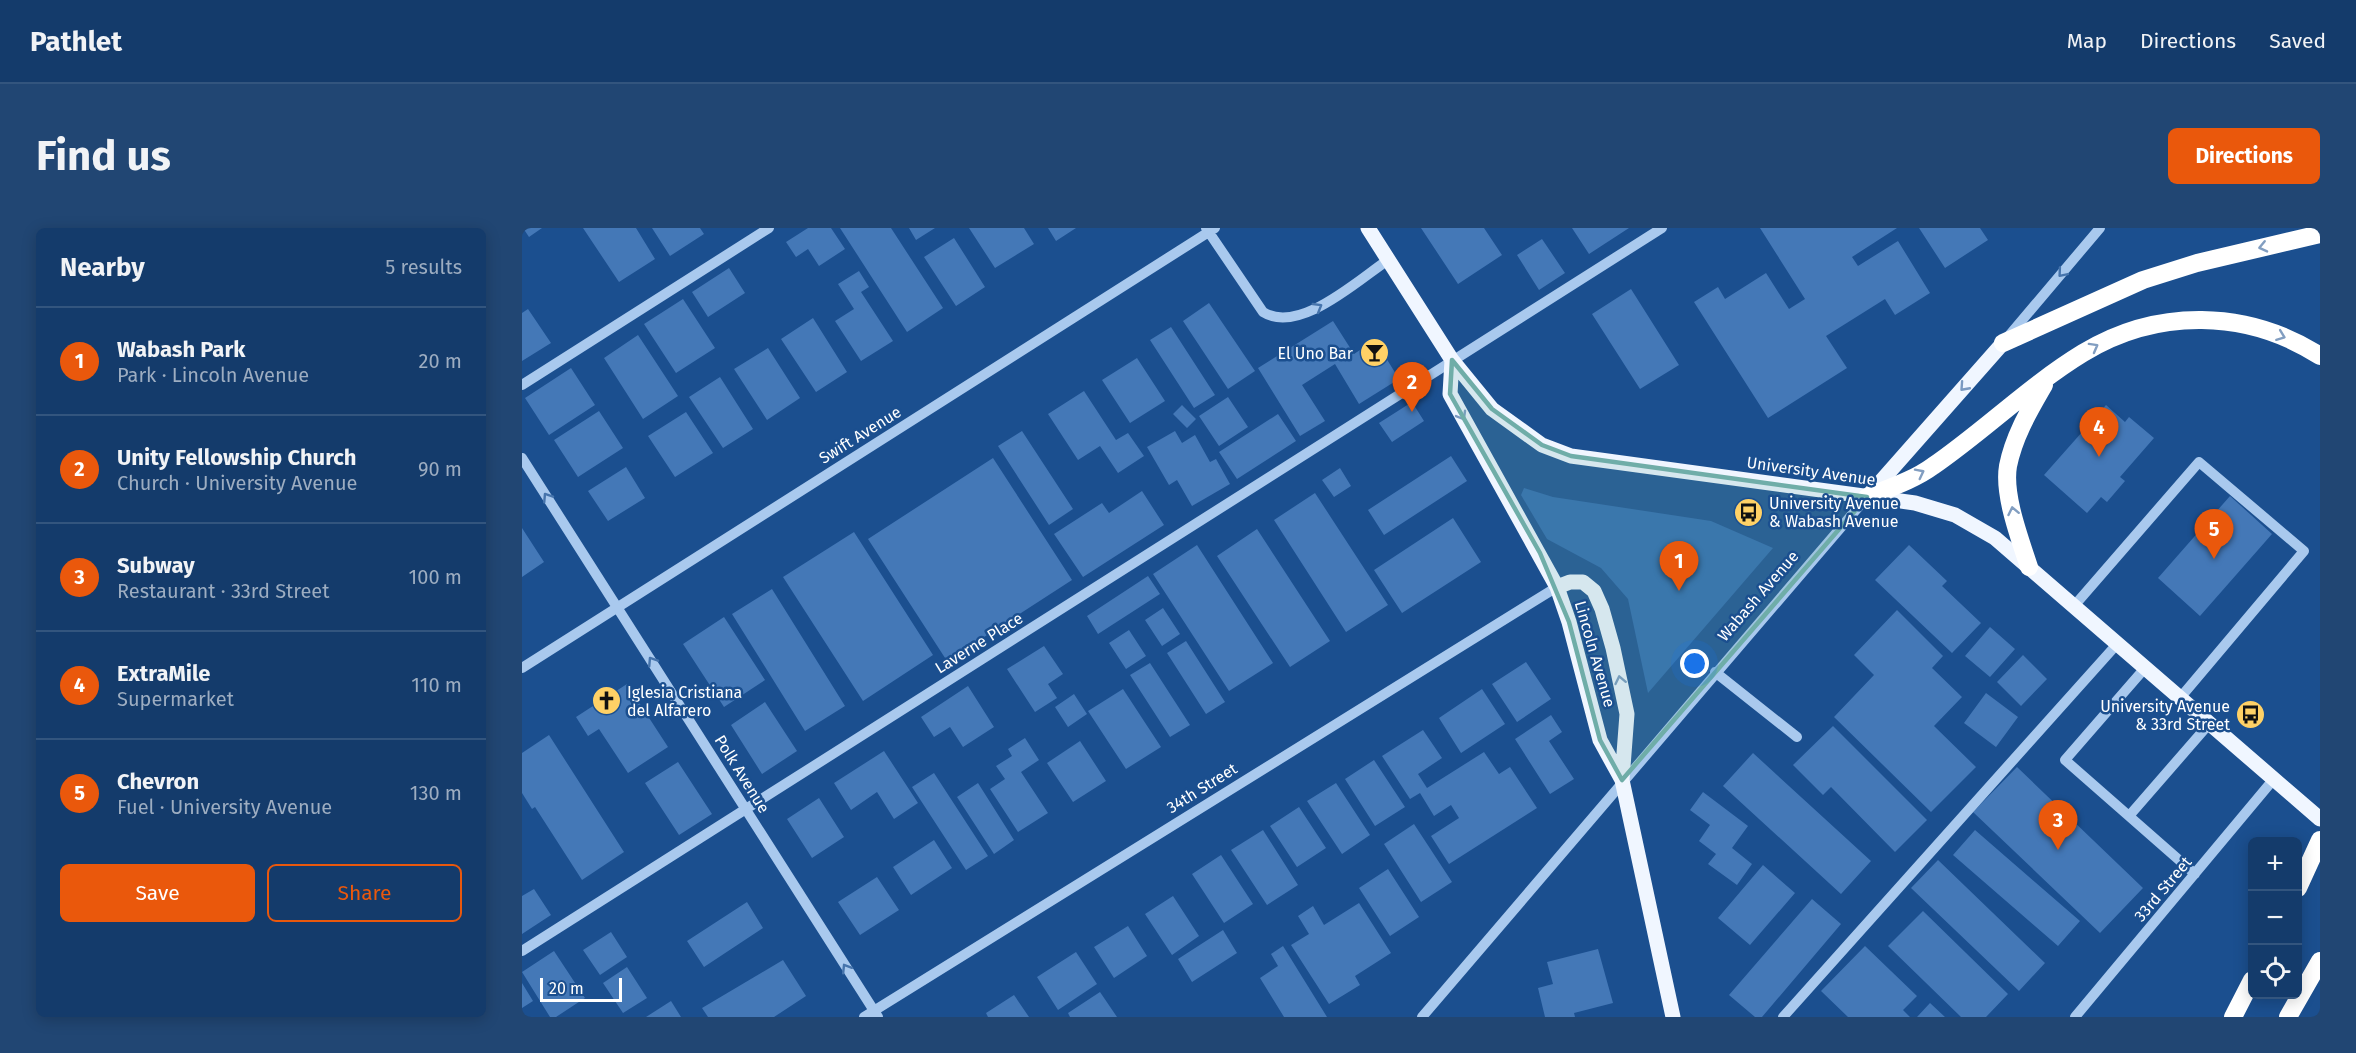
<!DOCTYPE html>
<meta charset="utf-8">
<style>
:root{--surface:#143b6b;--page:#214673;--text:#f1f3f6;--muted:#9dadc1;--line:#33557e;--accent:#ea580c}
body{margin:0;font-family:"Fira Sans",sans-serif;background:var(--page);color:var(--text)}
.controls{position:absolute;right:18px;bottom:18px;display:grid;overflow:hidden;border-radius:9px;box-shadow:0 3px 15px #0003}
.controls button{width:54px;height:54px;display:grid;place-items:center;padding:0;border:0;border-bottom:2px solid var(--line);background:var(--surface);color:var(--text);font:30px sans-serif}
.scale{position:absolute;left:18px;bottom:15px;width:82px;box-sizing:border-box;padding-left:6px;border:3px solid #fff;border-top:0;font-size:16px;line-height:21px;white-space:nowrap;color:#fff;-webkit-text-stroke:4px #1b4f8f;paint-order:stroke}
.you{position:absolute;left:1173px;top:436px;width:21px;height:21px;margin:-15px;border:4px solid #fff;border-radius:50%;background:#1a73e8;box-shadow:0 0 0 9px #1a73e833}
.badge{display:grid;place-items:center;width:39px;height:39px;border-radius:50%;background:var(--accent);color:#fff;font-size:20px;font-weight:700}
.pin{position:absolute;translate:-50% -50px;filter:drop-shadow(0 2px 3px #0008)}
.pin::after{content:'';position:absolute;top:32px;width:21px;height:18px;background:inherit;clip-path:polygon(0 0,100% 0,50% 100%)}
.list{margin:0;padding:0;list-style:none}
h2{display:flex;justify-content:space-between;align-items:center;height:78px;margin:0;padding:0 24px;font-size:26px}
h2 small{font-size:20px;font-weight:400;color:var(--muted)}
.list li{display:grid;grid-template-columns:39px 1fr auto;gap:18px;align-items:center;box-sizing:border-box;height:108px;padding:0 24px;border-top:2px solid var(--line)}
.list b{display:block;font-size:22px;white-space:nowrap}
.list p{margin:0;font-size:20px;white-space:nowrap;color:var(--muted)}
.list em{font-size:20px;font-style:normal;color:var(--muted)}
.actions{display:flex;gap:12px;padding:18px 24px}
.actions a{flex:1;padding:14px 0;border:2px solid var(--accent);border-radius:9px;text-align:center;font-size:21px;color:var(--accent)}
.actions .main{background:var(--accent);color:#fff}
.icon{flex:none;width:33px;height:33px;fill:none;stroke:currentColor;stroke-width:2;stroke-linecap:round;stroke-linejoin:round}
.map{position:relative;flex:none;width:1798px;height:789px;overflow:hidden;border-radius:9px}
header{display:flex;align-items:center;gap:36px;box-sizing:border-box;height:84px;padding:0 30px;background:var(--surface);border-bottom:2px solid var(--line)}
header strong{font-size:28px}
nav{display:flex;gap:33px;margin-inline-start:auto;font-size:21px}
.intro{display:flex;align-items:center;justify-content:space-between;box-sizing:border-box;height:144px;padding:0 36px}
h1{margin:0;font-size:42px}
.button{padding:15px 27px;border-radius:9px;background:var(--accent);color:#fff;font-size:21px;font-weight:700}
main{display:flex;gap:36px;padding:0 36px}
aside{flex:1;background:var(--surface);border-radius:9px;box-shadow:0 3px 15px #0003}
.map>svg:first-child{display:block}
.green{fill:#2e69ad}
.building{fill:#4478b7}
.lines{fill:none;stroke-linecap:round;stroke-linejoin:round}
.minor{stroke:#a9c9ee;stroke-width:10}
.major{stroke:#f0f6ff;stroke-width:15}
.highway{stroke:#fff;stroke-width:18}
.oneway{stroke:#829ec1}
.oneway2{stroke:#4674ac}
.oneway3{stroke:#7b9ac1}
.marked{fill:#6fada8;fill-opacity:0.2;stroke:#6fada8;stroke-width:4.5;stroke-linejoin:round}
.labels{text-anchor:middle;dominant-baseline:central;stroke-width:5;stroke-linejoin:round;paint-order:stroke}
.poi-label{font-size:16px;fill:#fff;stroke:#1b4f8f;text-anchor:end}
.street-label{font-size:16px;fill:#fff;stroke:#1b4f8f}
</style>
<header>
<strong>Pathlet</strong>
<nav><a>Map</a><a>Directions</a><a>Saved</a></nav>
</header>
<div class="intro"><h1>Find us</h1><a class="button">Directions</a></div>
<main>
<aside>
<h2>Nearby<small>5 results</small></h2>
<ul class="list">
<li><span class="badge">1</span><div><b>Wabash Park</b><p>Park · Lincoln Avenue</p></div><em>20 m</em></li>
<li><span class="badge">2</span><div><b>Unity Fellowship Church</b><p>Church · University Avenue</p></div><em>90 m</em></li>
<li><span class="badge">3</span><div><b>Subway</b><p>Restaurant · 33rd Street</p></div><em>100 m</em></li>
<li><span class="badge">4</span><div><b>ExtraMile</b><p>Supermarket</p></div><em>110 m</em></li>
<li><span class="badge">5</span><div><b>Chevron</b><p>Fuel · University Avenue</p></div><em>130 m</em></li>
</ul>
<div class="actions"><a class="main">Save</a><a>Share</a></div>
</aside>
<div class="map">
<svg width="1798" height="789" viewBox="0 0 1798 789">
<rect width="100%" height="100%" fill="#1b4f8f"/>
<path class="green" d="M1002,260L1031,269L1189,293L1251,320L1126,465L1106,371L1079,340L1025,311L999,267Z"/>
<path class="building" d="M1,0H20L7,9Z
M61,0H114L133,31L97,54Z
M130,0H178L182,6L148,28Z
M286,0H309L323,21L297,38L286,21L274,29L264,14Z
M318,0H369L421,80L385,104Z
M387,0H413L394,12Z
M447,0H502L512,16L473,40Z
M526,0H554L534,13Z
M899,0H962L980,27L936,56Z
M1050,0H1107L1067,26Z
M1238,0H1375L1330,29L1336,38L1376,13L1408,65L1373,87L1363,71L1304,108L1325,140L1246,190L1172,74L1196,59L1203,71L1244,45L1267,81L1283,71Z
M1397,0H1458L1466,12L1423,40Z
M432,10L463,59L434,78L402,29Z
M1020,11L1043,45L1017,62L995,27Z
M207,40L223,65L186,89L170,64Z
M337,43L347,59L339,64L371,113L339,133L313,93L332,81L316,56Z
M1109,61L1157,137L1118,161L1070,86Z
M161,71L193,120L154,145L122,96Z
M687,75L733,143L706,161L661,93Z
M6,81L29,115L0,133V85Z
M291,90L325,144L294,164L259,111Z
M811,93L832,126L853,112L877,151L837,176L813,136L780,157L803,193L778,208L736,140Z
M649,99L693,167L672,180L628,112Z
M116,107L156,168L121,191L82,130Z
M246,120L278,170L245,192L212,141Z
M615,130L643,173L608,195L580,152Z
M49,140L73,177L27,207L3,170Z
M198,149L231,201L201,220L167,169Z
M562,163L594,212L606,205L622,228L596,245L578,218L556,232L526,186Z
M706,169L726,199L697,218L677,188Z
M890,174L902,193L870,214L857,195Z
M660,177L674,191L665,200L651,186Z
M1584,177L1603,194L1607,189L1632,210L1598,249L1603,253L1585,274L1579,269L1565,285L1522,247Z
M77,183L101,220L56,249L32,212Z
M164,184L191,225L153,249L126,208Z
M756,186L774,213L715,251L697,224Z
M500,203L551,281L527,297L476,218Z
M653,203L660,215L673,207L688,234L694,231L708,256L670,278L655,252L647,257L625,219Z
M929,228L945,253L862,307L846,282Z
M471,230L550,352L425,433L346,311Z
M104,239L123,270L86,293L66,263Z
M818,240L829,258L812,269L800,252Z
M620,263L642,297L561,349L532,306L580,275L587,285Z
M793,265L866,377L824,404L752,292Z
M1708,268L1750,306L1678,388L1636,350Z
M931,290L959,334L880,385L852,342Z
M0,300L22,334L0,349Z
M735,301L808,413L768,439L695,328Z
M332,304L411,427L341,473L261,349Z
M675,317L751,435L707,463L631,346Z
M1387,317L1425,353L1420,358L1459,395L1430,425L1353,352Z
M626,348L638,366L576,406L565,388Z
M250,361L323,478L283,503L210,386Z
M641,380L658,406L640,418L623,392Z
M1375,382L1421,428L1410,440L1440,469L1412,498L1454,539L1409,584L1312,489L1352,447L1332,427Z
M202,389L243,452L202,479L161,416Z
M1468,399L1493,421L1468,449L1443,428Z
M607,402L624,428L604,441L587,415Z
M664,413L703,474L684,486L645,425Z
M522,418L541,446L526,456L535,470L513,484L485,441Z
M1501,427L1525,451L1499,478L1475,454Z
M1004,434L1029,471L995,494L970,456Z
M628,435L668,497L648,509L608,447Z
M105,456L146,519L106,545L77,501L66,508L54,489Z
M446,458L472,499L441,519L428,499L412,509L399,489Z
M601,461L639,519L604,541L566,483Z
M960,461L983,496L939,525L917,490Z
M1464,465L1496,489L1474,519L1442,495Z
M552,466L565,486L546,499L533,479Z
M243,474L275,523L240,546L209,497Z
M1029,487L1040,504L1027,513L1052,551L1028,566L993,511Z
M1311,498L1405,592L1373,624L1309,559L1301,567L1271,537Z
M901,502L920,530L896,546L905,560L962,524L977,546L988,539L1015,580L927,636L909,608L937,590L929,577L912,588L898,565L888,571L860,528Z
M27,507L102,624L60,652L13,579L10,581L0,565V525Z
M503,510L517,532L499,544L526,585L496,604L468,561L483,551L474,538L490,528L486,521Z
M558,513L584,553L551,574L525,535Z
M362,523L396,575L372,591L355,564L329,582L312,555Z
M1231,525L1349,633L1319,666L1201,558Z
M852,532L883,579L853,598L823,551Z
M156,534L190,586L157,607L123,555Z
M1495,539L1621,660L1578,705L1451,584Z
M412,545L466,628L444,642L390,559Z
M456,555L492,612L472,626L435,569Z
M814,555L848,607L820,626L785,573Z
M1181,564L1226,598L1210,620L1230,636L1215,657L1186,636L1194,626L1177,613L1188,597L1168,582Z
M297,570L322,609L290,630L265,591Z
M777,579L804,620L775,639L748,598Z
M892,596L930,654L899,674L862,616Z
M741,602L776,657L745,677L709,622Z
M1453,602L1558,693L1536,718L1431,627Z
M412,612L430,640L389,667L371,639Z
M699,627L731,676L702,695L670,646Z
M1416,632L1523,735L1497,763L1389,660Z
M1241,637L1273,665L1228,717L1196,690Z
M866,641L897,689L868,708L837,660Z
M355,649L377,682L338,707L316,674Z
M12,661L29,687L0,706V668Z
M651,668L677,708L650,727L623,686Z
M1290,671L1319,696L1240,789H1233L1207,767Z
M225,674L241,700L182,739L165,713Z
M837,675L869,725L833,748L838,757L807,776L769,717L787,706L776,688L791,678L802,697Z
M1401,683L1486,766L1464,789H1439L1366,718Z
M606,698L625,728L592,750L572,719Z
M701,702L715,725L670,754L656,731Z
M89,704L105,729L78,747L61,722Z
M761,718L805,789H762L738,750L756,738L749,726Z
M1343,718L1395,768L1381,782L1388,789H1326L1299,763Z
M1076,721L1091,775L1052,785L1053,789H1023L1016,760L1031,756L1025,734Z
M32,723L63,770L34,789H28L0,744Z
M554,724L575,756L536,782L515,749Z
M261,732L284,768L252,789H186L180,780Z
M105,739L125,770L101,785L81,755Z
M0,755L11,773L0,780Z
M578,764L595,789H548L546,785Z
M492,767L507,789H466L464,785Z
M149,773L159,789H124Z
M1408,775L1423,789H1395Z"/>
<g class="lines">
<path class="minor" d="M684,0L741,84C777,107 836,52 866,32
M1485,110L1578,0
M0,157L247,0
M0,230L356,789
M1552,378L1677,234L1782,323L1658,470
M0,440L693,0
M1623,440L1543,532L1673,646
M1193,444L1275,509
M1607,588L1687,496
M0,723L1140,0
M342,789L1035,359
M900,789L1345,269
M1261,789L1596,415
M1553,789L1751,552"/>
<path class="major" d="M846,0L930,132L970,181L1020,217L1049,228L1393,275L1433,287L1473,310L1798,591
M930,132L928,166L1035,359L1047,394L1078,512L1100,552
M1346,268L1481,115
M1035,359L1048,354H1061L1072,363L1080,381L1091,420L1105,486L1100,552L1151,789"/>
<path class="highway" d="M1481,115L1621,52L1675,35L1798,6
M1345,269C1367,260 1392,252 1411,238C1462,203 1507,158 1561,125C1635,80 1725,81 1798,128
M1507,339C1498,311 1481,267 1486,238C1492,208 1507,183 1522,157
M1776,660L1798,612
M1711,789L1730,752
M1766,789L1798,733"/>
</g>
<defs><path id="oneway-chevron" d="M-2-3.5L2.5 0L-2 3.5" fill="none" stroke-width="1.6" stroke-linecap="round" stroke-linejoin="round" transform="scale(1.5)"/></defs>
<g class="oneway">
<use href="#oneway-chevron" transform="translate(1741 19) rotate(167)"/>
<use href="#oneway-chevron" transform="translate(1759 108) rotate(21)"/>
<use href="#oneway-chevron" transform="translate(1572 119) rotate(-29)"/>
<use href="#oneway-chevron" transform="translate(1398 245) rotate(-27)"/>
<use href="#oneway-chevron" transform="translate(1491 283) rotate(-102)"/>
</g>
<g class="oneway2">
<use href="#oneway-chevron" transform="translate(1540 45) rotate(130)"/>
<use href="#oneway-chevron" transform="translate(796 79) rotate(-31)"/>
<use href="#oneway-chevron" transform="translate(25 269) rotate(-123)"/>
<use href="#oneway-chevron" transform="translate(130 433) rotate(-123)"/>
<use href="#oneway-chevron" transform="translate(324 740) rotate(-122)"/>
</g>
<g class="oneway3">
<use href="#oneway-chevron" transform="translate(1442 159) rotate(132)"/>
<use href="#oneway-chevron" transform="translate(940 188) rotate(60)"/>
<use href="#oneway-chevron" transform="translate(1098 452) rotate(-102)"/>
</g>
<path class="marked" d="M930,132L970,181L1020,217L1049,228L1345,269L1100,552L1078,512L1047,394L1018,325L928,166Z"/>
<defs>
<symbol id="bar-disc" viewBox="-11 -11 22 22"><circle r="9.5" fill="#ffd166" stroke="#1b4f8f"/><path d="M-6-5H6L.8 .8V4.5H3.5V6h-7V4.5H-.8V.8Z" fill="#111"/></symbol>
<symbol id="bus-disc" viewBox="-11 -11 22 22"><circle r="9.5" fill="#ffd166" stroke="#1b4f8f"/><path d="M-5-6H5V4H4V6H2V4H-2V6H-4V4H-5ZM-3.5-4V0h7V-4ZM-3.5 1.2v1.5H-2V1.2ZM2 1.2v1.5H3.5V1.2Z" fill="#111"/></symbol>
<symbol id="church-disc" viewBox="-11 -11 22 22"><circle r="9.5" fill="#ffd166" stroke="#1b4f8f"/><path d="M-1.2-6h2.4v3.5h3.3v2.4h-3.3V6h-2.4V-.1h-3.3v-2.4h3.3Z" fill="#111"/></symbol>
</defs>
<g fill-rule="evenodd">
<use href="#bar-disc" x="836" y="108" width="33" height="33"/>
<use href="#bus-disc" x="1210" y="268" width="33" height="33"/>
<use href="#church-disc" x="68" y="456" width="33" height="33"/>
<use href="#bus-disc" x="1712" y="470" width="33" height="33"/>
</g>
<g class="labels">
<g class="poi-label">
<text x="831" y="125">El Uno Bar</text>
<text x="1247" y="275" text-anchor="start">University Avenue<tspan x="1247" dy="18">&amp; Wabash Avenue</tspan></text>
<text x="105" y="464" text-anchor="start">Iglesia Cristiana<tspan x="105" dy="18">del Alfarero</tspan></text>
<text x="1708" y="478">University Avenue<tspan x="1708" dy="18">&amp; 33rd Street</tspan></text>
</g>
<g class="street-label">
<text transform="translate(338 207) rotate(-32)">Swift Avenue</text>
<text transform="translate(1289 243) rotate(8)">University Avenue</text>
<text transform="translate(1236 368) rotate(-49)">Wabash Avenue</text>
<text transform="translate(457 415) rotate(-32)">Laverne Place</text>
<text transform="translate(1073 426) rotate(74)">Lincoln Avenue</text>
<text transform="translate(220 546) rotate(58)">Polk Avenue</text>
<text transform="translate(680 560) rotate(-32)">34th Street</text>
<text transform="translate(1641 661) rotate(-50)">33rd Street</text>
</g>
</g>
</svg>
<div class="controls">
<button>+</button>
<button>−</button>
<button><svg class="icon" aria-label="locate" viewBox="0 0 24 24"><circle cx="12" cy="12" r="6"/><path d="M12 2v4M12 18v4M2 12h4M18 12h4"/></svg></button>
</div>
<div class="scale">20 m</div>
<div class="you"></div>
<div class="pin badge" style="left:1157px;top:363px">1</div>
<div class="pin badge" style="left:890px;top:184px">2</div>
<div class="pin badge" style="left:1536px;top:622px">3</div>
<div class="pin badge" style="left:1577px;top:229px">4</div>
<div class="pin badge" style="left:1692px;top:331px">5</div>
</div>
</main>
